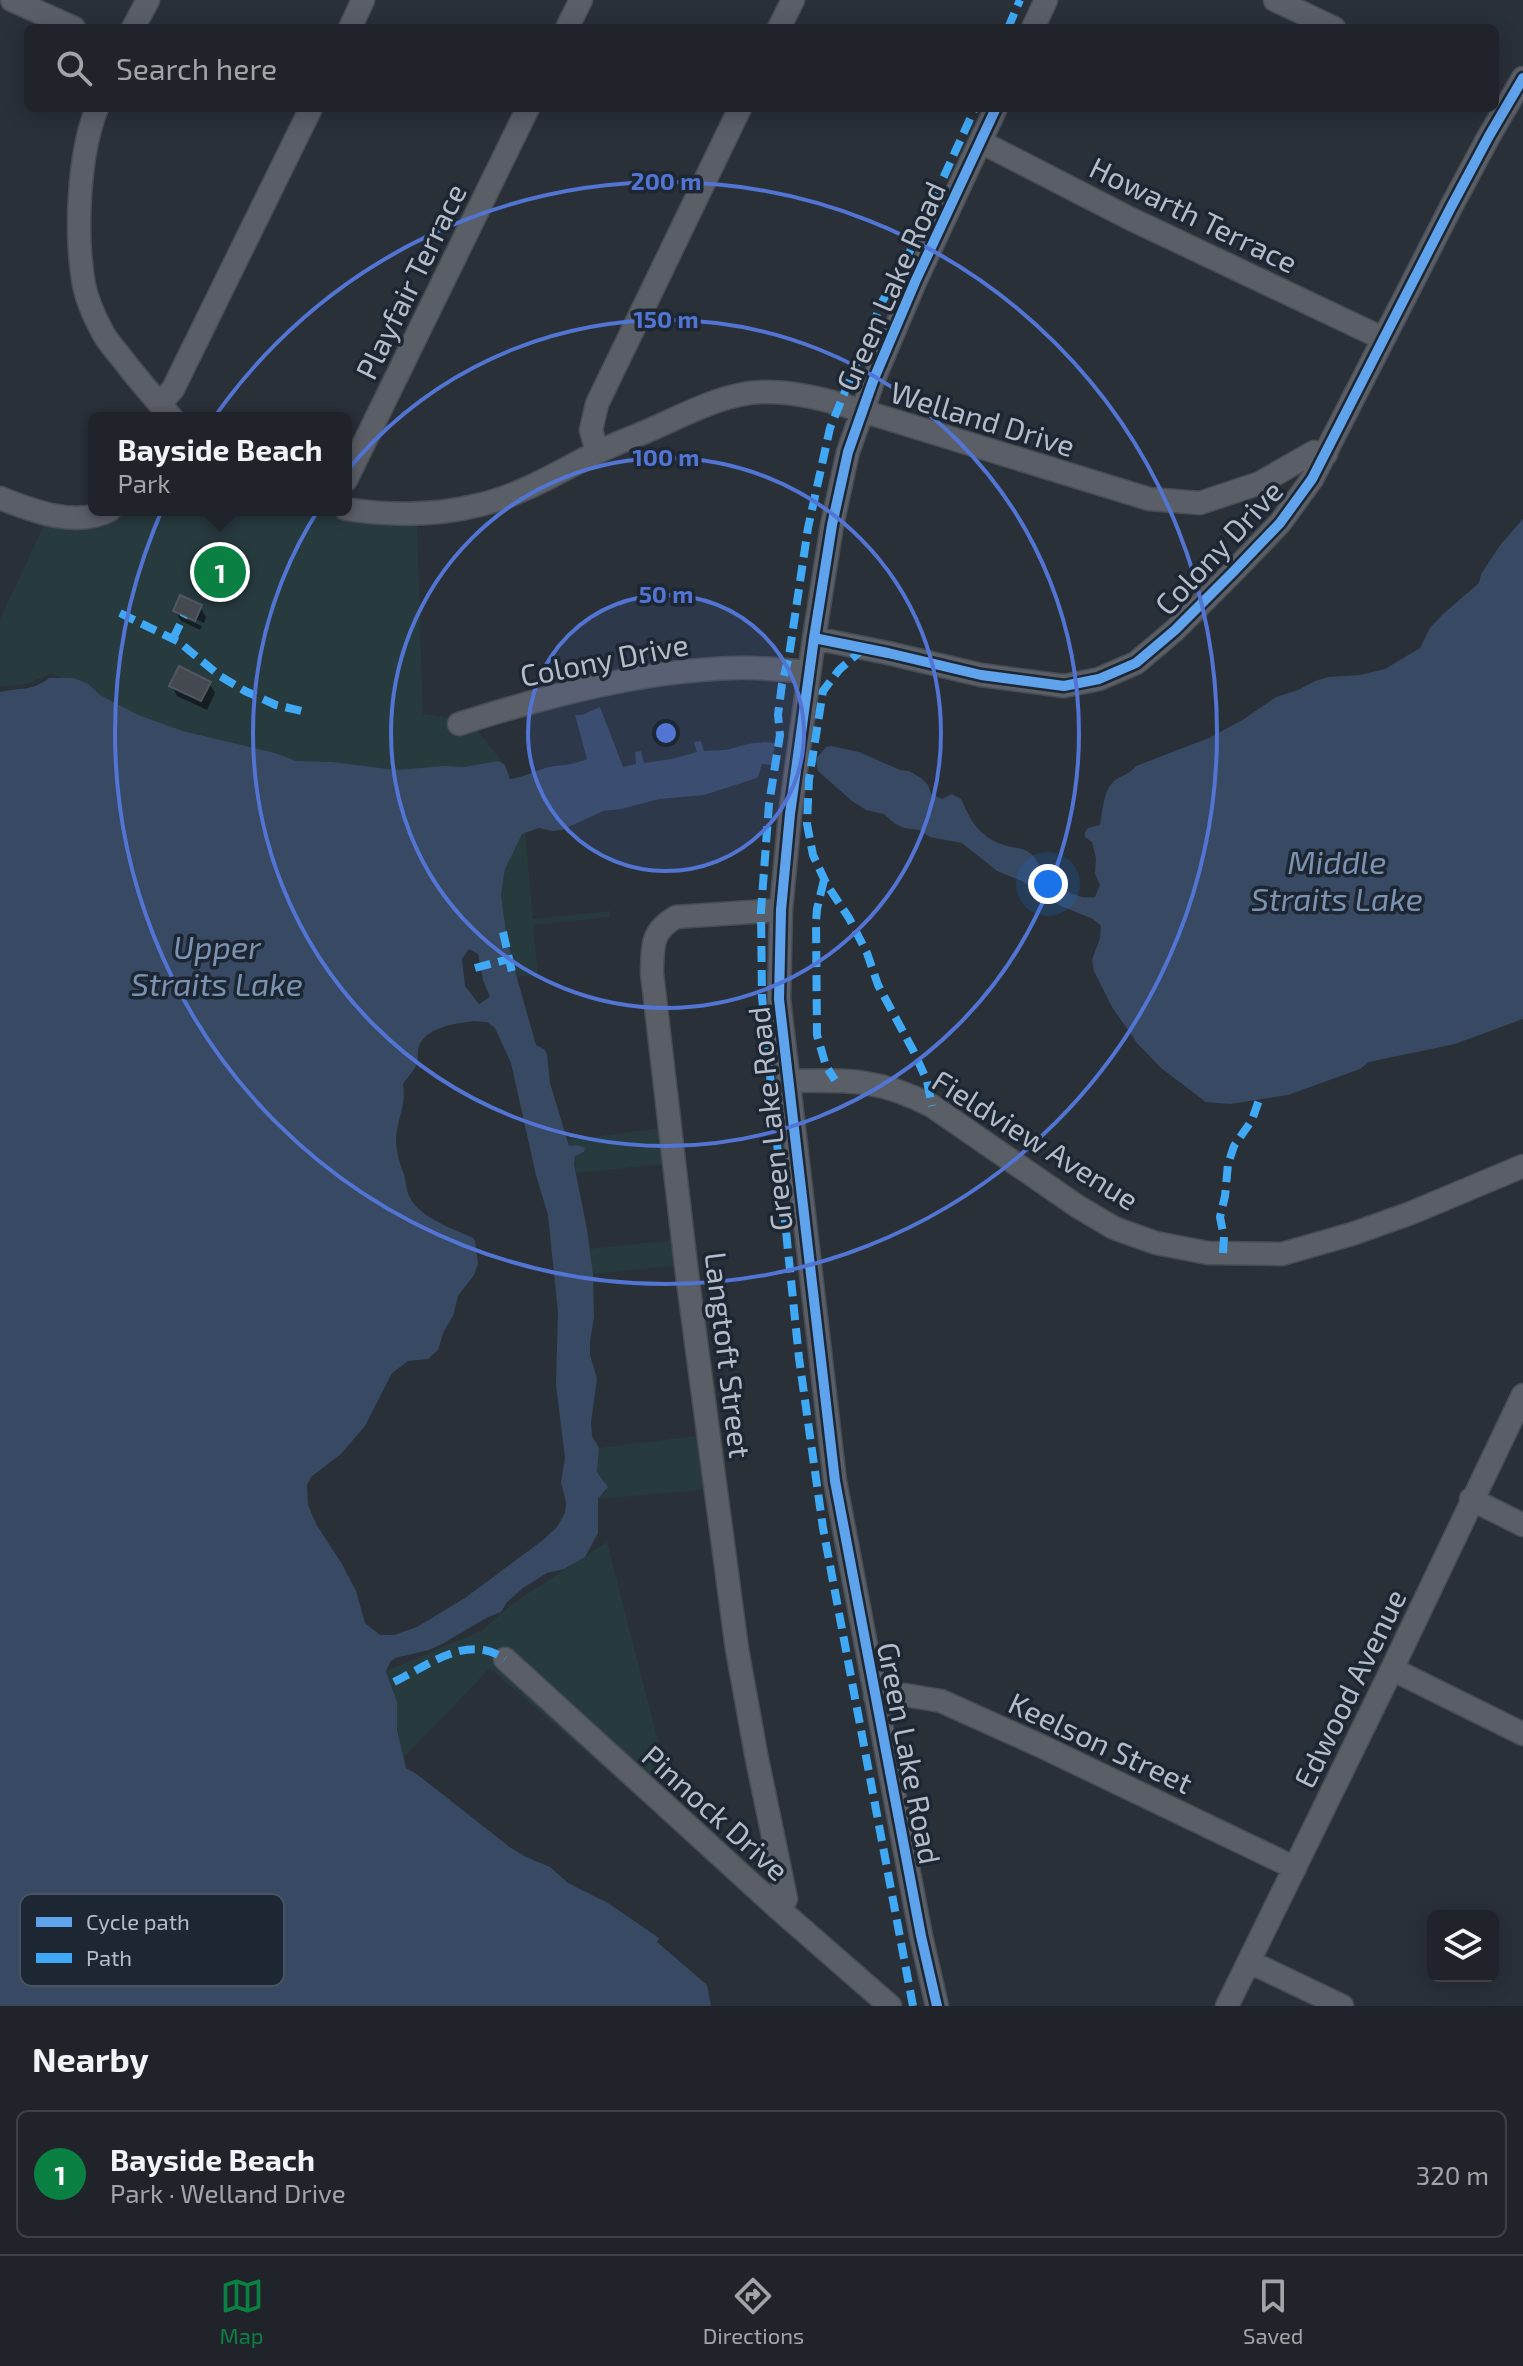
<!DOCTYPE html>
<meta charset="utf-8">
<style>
:root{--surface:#20242a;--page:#2d3036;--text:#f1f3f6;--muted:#a2a4a8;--line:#3d4147;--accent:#0b8043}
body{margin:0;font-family:"Exo 2",sans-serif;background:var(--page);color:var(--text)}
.controls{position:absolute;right:24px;bottom:24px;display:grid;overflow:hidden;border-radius:12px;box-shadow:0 4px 20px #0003}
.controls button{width:72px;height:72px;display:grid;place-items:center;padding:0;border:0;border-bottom:2px solid var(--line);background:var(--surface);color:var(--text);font:40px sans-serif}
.you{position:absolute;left:1048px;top:884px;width:28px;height:28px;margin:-20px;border:6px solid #fff;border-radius:50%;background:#1a73e8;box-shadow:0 0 0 12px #1a73e833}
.badge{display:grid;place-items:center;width:52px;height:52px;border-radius:50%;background:var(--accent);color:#fff;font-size:26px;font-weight:700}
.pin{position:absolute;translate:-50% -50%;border:4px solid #fff;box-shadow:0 2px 8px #0006}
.popup{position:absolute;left:88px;top:412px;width:264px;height:104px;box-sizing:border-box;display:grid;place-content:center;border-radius:12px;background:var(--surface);filter:drop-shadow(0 2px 6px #0005);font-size:26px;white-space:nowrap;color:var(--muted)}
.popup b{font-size:30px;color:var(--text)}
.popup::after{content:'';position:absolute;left:50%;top:100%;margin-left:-16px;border:16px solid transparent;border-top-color:var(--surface)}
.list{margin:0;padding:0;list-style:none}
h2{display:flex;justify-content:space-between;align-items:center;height:104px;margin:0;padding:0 32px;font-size:34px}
h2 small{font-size:26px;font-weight:400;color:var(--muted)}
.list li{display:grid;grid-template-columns:52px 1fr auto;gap:24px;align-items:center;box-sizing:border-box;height:128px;margin:0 16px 16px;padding:0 16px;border:2px solid var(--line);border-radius:12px}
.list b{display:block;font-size:30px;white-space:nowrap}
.list p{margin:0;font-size:26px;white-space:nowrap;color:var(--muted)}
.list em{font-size:26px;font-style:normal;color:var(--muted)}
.icon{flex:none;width:44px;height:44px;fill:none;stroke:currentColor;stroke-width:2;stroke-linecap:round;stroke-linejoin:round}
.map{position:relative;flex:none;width:1523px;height:2006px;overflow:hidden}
.search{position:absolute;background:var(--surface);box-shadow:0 4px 20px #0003;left:24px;right:24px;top:24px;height:88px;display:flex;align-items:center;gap:20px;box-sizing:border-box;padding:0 28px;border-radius:12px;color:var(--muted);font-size:30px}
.sheet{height:248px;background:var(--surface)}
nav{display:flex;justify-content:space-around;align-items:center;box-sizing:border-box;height:112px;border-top:2px solid var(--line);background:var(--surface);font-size:22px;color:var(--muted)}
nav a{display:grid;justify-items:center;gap:4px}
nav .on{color:var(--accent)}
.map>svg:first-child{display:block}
.green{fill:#273a3e}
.water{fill:#384963;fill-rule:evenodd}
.shadow{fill:#0007}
.building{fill:#444950;stroke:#52575f;stroke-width:2}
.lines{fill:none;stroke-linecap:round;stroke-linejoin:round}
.minor-casing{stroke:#484c53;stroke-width:25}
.minor{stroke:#5a5e66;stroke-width:22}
.quiet{stroke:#3fa9f5;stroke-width:8;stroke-dasharray:16 8;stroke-linecap:butt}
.cycleway-casing{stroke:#1d2633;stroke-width:15}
.cycleway{stroke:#60a3ed;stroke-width:10}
.ring{fill:none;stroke:#5274d3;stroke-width:4}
.labels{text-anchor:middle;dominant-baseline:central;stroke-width:7;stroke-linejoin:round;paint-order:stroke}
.street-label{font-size:30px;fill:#b4bcc9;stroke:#1d2633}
.water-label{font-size:32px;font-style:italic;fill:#7c92b1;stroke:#1d2633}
.key{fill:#1d2633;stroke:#4a5360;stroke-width:2}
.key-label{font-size:22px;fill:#b4bcc9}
.centre{fill:#5274d3;stroke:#1d2633;stroke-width:4}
.ring-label{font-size:24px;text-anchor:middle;font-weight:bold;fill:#5274d3;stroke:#1d2633;stroke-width:7;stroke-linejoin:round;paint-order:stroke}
</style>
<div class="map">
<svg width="1523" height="2006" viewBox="0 0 1523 2006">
<rect width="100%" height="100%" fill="#2a3038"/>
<path class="green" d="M125,510H318L379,523L417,525L423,714L470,721L505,765L376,772L236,767L52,673L27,684L0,687V619L45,523L107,520Z
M525,832L533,919L610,911V917L533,925L538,975L516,977L506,931L501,895L505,869L516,842Z
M662,1128L666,1164L576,1173L575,1156L569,1147L568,1140Z
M677,1240L679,1265L593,1274L588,1249Z
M704,1435L712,1489L598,1499L606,1492L604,1479L597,1472L599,1448Z
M607,1542L663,1761L634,1794L490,1668L403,1758L386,1671L481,1631L515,1602Z"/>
<path class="water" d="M1523,519V1019L1455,1044L1369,1062L1360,1069L1288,1095L1230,1104L1206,1102L1161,1068L1137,1043L1112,1007L1094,971L1092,960L1100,938L1101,926L1093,919L1061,906L1022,881L997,871L962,843L930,837L919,830L904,828L894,823L884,814L866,810L852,801L818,771L816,759L826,747L831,746L859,752L900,770L909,771L921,778L928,785L931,794L942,799L952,794L961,799C971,822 981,839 1007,846C1015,848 1025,848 1031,854C1036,858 1038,864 1042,869C1052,884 1076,901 1095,897L1100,885L1095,874L1096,858L1092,842L1085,837V832L1088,828L1100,825C1103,811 1103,791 1114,781C1122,775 1130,774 1136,766L1209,738L1244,719L1276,697L1298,690L1315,681L1328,677L1360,675L1385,669L1420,648L1430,628L1443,614L1479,583L1481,574L1501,544Z
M49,678H74L88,684L100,695L138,715L183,731L275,753L296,761L332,762L396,770L445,766L464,767L498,761L505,765L510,779C526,777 540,768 555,766C567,765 576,764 587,759L575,715H582L600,707L623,767L636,764L635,752L641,751L644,763L672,759L697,752L694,742L701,741L704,751C712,750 722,751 730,749C745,744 758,741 775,743L772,765L762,764L758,777L754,779L704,795L659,799L621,809L603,811L562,830L553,831L539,828L522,834L505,869L501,895L506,931L513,964L536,1045L544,1049L547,1054L550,1083L569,1146L577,1145L585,1148L584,1152L575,1156L574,1164L587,1229L593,1274L594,1317L590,1341V1355L597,1379L591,1422L592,1436L599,1448L597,1472L608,1487L598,1499V1533L585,1557L564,1569L547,1573L523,1588L507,1602L501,1612L488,1617L442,1644L429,1650L395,1658L390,1662L386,1672L397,1702V1730L406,1768L418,1775L511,1848L526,1857L550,1867L568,1883L608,1903L659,1938L657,1942L707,1985L711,2006H0V692C20,687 31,692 49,678ZM469,949L478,954L483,980L490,997L479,1004L465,986L462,959ZM474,1021L487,1022L495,1028L511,1063L536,1175L548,1215L558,1312L556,1385L565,1458L561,1482L566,1503L565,1513L557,1527L543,1540L465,1598L417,1627L394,1635H380L365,1623L356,1591L342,1564L316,1524L308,1505L307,1485L311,1477L341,1454L365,1426L392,1373L408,1361L428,1359L438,1350L444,1331L453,1316L458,1296L474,1275L478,1264L475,1241L473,1238C452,1228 416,1217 408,1193C406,1187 406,1181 404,1175C400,1163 396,1152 396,1139C397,1119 407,1104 403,1084C406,1079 411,1074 415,1068C419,1061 417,1057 418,1050C422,1027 457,1023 474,1021Z"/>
<path class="shadow" d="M200,607L206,617L204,623L181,612V617L202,626L200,630L181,621L175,611Z
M209,683L215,693L207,710L177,696L172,686Z"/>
<path class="building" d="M180,595L202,605L195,621L173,611Z
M179,666L211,682L201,701L169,686Z"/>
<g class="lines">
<defs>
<path id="minor" d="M12,0L74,28
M1275,0L1334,28
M133,28L148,0
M350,28L363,0
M567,28L581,0
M779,28L793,0
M1033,28L1046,0
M97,108C78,155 75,236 84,285C87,300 95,318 102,331C106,340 114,348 120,356C137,378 154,398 172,418
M981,142L1129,218L1382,338
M160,404L173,389L311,108
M597,452L591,430L597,404L740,108
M346,480L528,108
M0,498C33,511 76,528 110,510
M346,509C391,516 435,516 479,505C522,495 558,472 596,453C614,444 634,437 652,429C686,414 724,393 762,392C787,391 816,397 840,404L1149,499L1200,503L1260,483L1314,452L1326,454
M814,638L888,653L981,675L1064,686L1099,679L1136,663L1175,630L1234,571L1280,523L1312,479L1450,209L1489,136L1523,78
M459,724C546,696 644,670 736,668C760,667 785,670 809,672
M788,1081C847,1080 879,1078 932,1106L1077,1206L1114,1228L1156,1243L1208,1253L1282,1254L1352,1234L1411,1213L1523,1166
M1471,1499L1523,1525
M505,1659L779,1909L890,2006
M1392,1669L1523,1734
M875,1696L905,1695L941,1701L1041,1746L1295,1868
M779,1909L786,1899L756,1754L737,1649L687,1274L652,973C653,947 650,932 676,917L781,910
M1250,1962L1342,2006
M937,2006L921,1936L835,1481L779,999L781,910L790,814L814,638L832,525L848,452L873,381L915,282L996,108
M1227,2006L1392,1669L1523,1395"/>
</defs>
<use href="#minor" class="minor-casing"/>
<use href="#minor" class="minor"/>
<path class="quiet" d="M1008,28L1020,0
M120,613L179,642L220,676L245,691L276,705L306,712
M173,639L184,616
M864,648L839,670L823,691L809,779L807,824L813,855L827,885L849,918L867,953L878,985L914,1052L927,1081L932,1106
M824,880L817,909L816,922L817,1035L826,1066L835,1080
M503,932L512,972
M475,968L509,959
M1223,1253L1224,1237L1220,1217L1225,1196L1228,1164L1234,1146L1252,1120L1259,1100
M394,1682C429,1665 468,1633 505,1659
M913,2006L823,1528L799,1358L762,997L761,911L769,804L780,735L778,715L782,684L789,656L808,528L830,428L882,302L905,262L975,108"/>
<defs>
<path id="cycleway" d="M814,638L888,653L981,675L1064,686L1099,679L1136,663L1175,630L1234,571L1280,523L1312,479L1450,209L1489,136L1523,78
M937,2006L921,1936L835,1481L779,999L781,910L790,814L814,638L832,525L848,452L873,381L915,282L996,108"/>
</defs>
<use href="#cycleway" class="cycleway-casing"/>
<use href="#cycleway" class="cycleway"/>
</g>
<circle cx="666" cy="733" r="138" fill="#5274d3" fill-opacity=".12"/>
<g class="ring">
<circle cx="666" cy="733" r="138"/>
<circle cx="666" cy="733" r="275"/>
<circle cx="666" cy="733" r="413"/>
<circle cx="666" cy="733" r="551"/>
</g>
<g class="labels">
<g class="street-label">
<text transform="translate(1194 214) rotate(26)">Howarth Terrace</text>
<text transform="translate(410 281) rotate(-64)">Playfair Terrace</text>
<text transform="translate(890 286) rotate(-66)">Green Lake Road</text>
<text transform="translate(983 418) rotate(17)">Welland Drive</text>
<text transform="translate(1218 547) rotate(-47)">Colony Drive</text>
<text transform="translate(604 659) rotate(-11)">Colony Drive</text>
<text transform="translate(769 1119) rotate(-96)">Green Lake Road</text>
<text transform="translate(1036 1139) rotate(32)">Fieldview Avenue</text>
<text transform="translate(729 1355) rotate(83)">Langtoft Street</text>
<text transform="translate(1349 1688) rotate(-64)">Edwood Avenue</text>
<text transform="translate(1101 1742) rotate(25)">Keelson Street</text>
<text transform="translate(910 1753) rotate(79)">Green Lake Road</text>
<text transform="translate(716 1812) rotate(42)">Pinnock Drive</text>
</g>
<g class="water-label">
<text x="1337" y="861">Middle<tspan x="1337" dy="37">Straits Lake</tspan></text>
<text x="217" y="946">Upper<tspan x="217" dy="37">Straits Lake</tspan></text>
</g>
</g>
<rect x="20" y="1894" width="264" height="92" rx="12" class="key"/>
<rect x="36" y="1917" width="36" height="10" fill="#60a3ed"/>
<rect x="36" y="1953" width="36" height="10" fill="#3fa9f5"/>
<g class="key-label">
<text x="86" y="1930">Cycle path</text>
<text x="86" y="1966">Path</text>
</g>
<circle cx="666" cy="733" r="12" class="centre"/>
<g class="ring-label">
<text x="666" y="190">200 m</text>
<text x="666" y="328">150 m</text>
<text x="666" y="466">100 m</text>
<text x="666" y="603">50 m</text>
</g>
</svg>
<div class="controls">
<button><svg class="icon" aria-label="layers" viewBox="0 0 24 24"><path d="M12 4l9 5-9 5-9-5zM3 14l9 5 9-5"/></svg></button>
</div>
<div class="you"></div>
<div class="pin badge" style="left:220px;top:572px">1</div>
<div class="popup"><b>Bayside Beach</b>Park</div>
<div class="search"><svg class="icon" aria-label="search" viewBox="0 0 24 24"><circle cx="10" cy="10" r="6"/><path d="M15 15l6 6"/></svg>Search here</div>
</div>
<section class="sheet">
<h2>Nearby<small></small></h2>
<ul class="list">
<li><span class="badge">1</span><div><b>Bayside Beach</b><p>Park · Welland Drive</p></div><em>320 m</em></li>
</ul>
</section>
<nav>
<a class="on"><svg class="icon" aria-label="map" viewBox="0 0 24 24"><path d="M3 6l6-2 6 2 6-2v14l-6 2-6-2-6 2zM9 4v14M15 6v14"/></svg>Map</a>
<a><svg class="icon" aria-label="directions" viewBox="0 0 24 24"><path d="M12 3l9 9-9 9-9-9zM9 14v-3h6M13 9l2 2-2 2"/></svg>Directions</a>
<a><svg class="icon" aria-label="saved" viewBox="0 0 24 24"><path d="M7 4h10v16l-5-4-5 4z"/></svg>Saved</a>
</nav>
